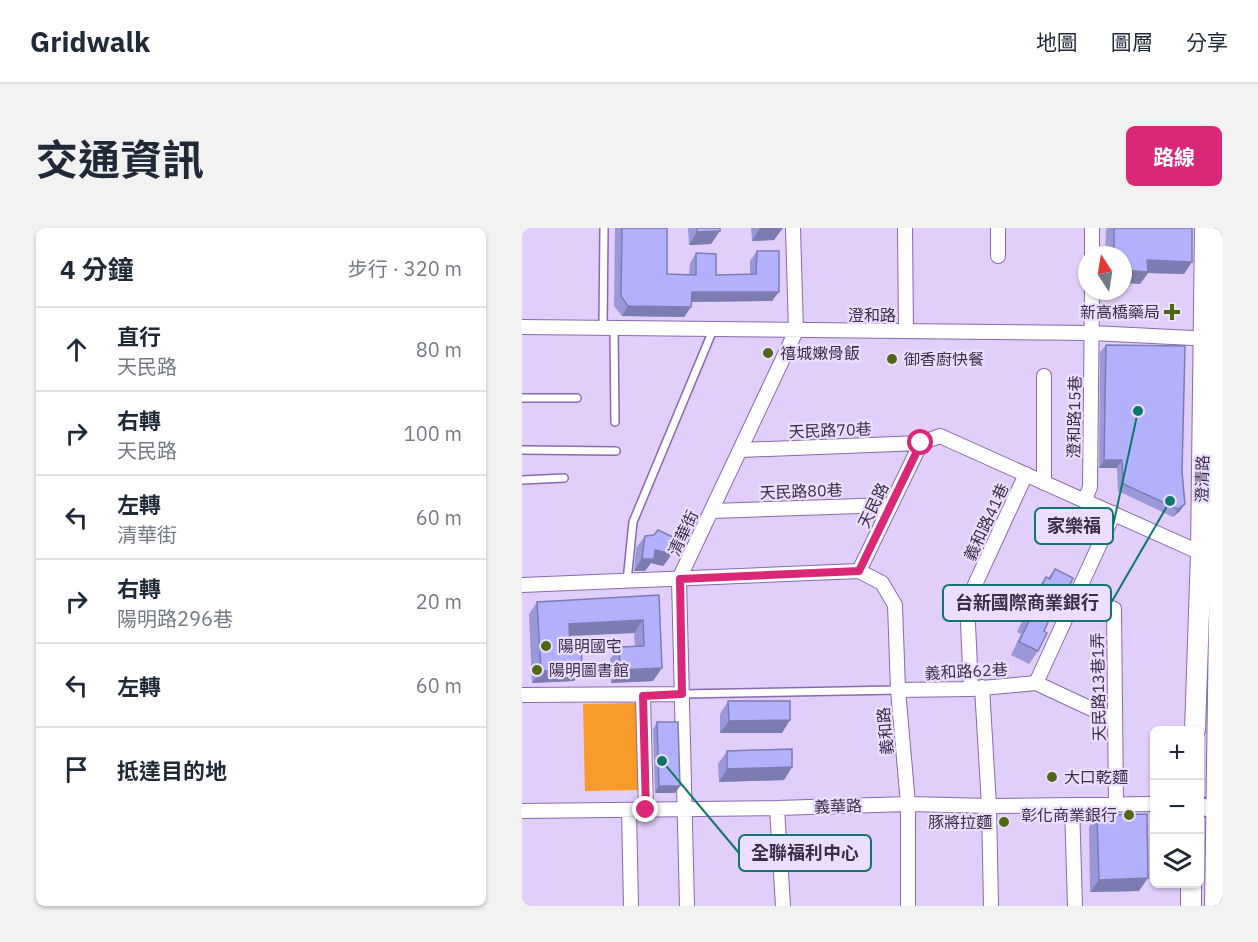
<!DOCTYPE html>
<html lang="zh-TW">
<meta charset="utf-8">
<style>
:root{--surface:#fff;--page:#f2f2f3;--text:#1f2937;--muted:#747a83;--line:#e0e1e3;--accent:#db2777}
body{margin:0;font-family:"IBM Plex Sans","Noto Sans TC",sans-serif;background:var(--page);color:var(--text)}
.controls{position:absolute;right:18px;bottom:18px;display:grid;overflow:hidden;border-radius:9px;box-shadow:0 2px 4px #0004}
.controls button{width:54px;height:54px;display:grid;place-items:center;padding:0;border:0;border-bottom:2px solid var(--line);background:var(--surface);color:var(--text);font:30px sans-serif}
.compass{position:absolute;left:556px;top:18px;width:54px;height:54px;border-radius:50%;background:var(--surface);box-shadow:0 2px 4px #0004;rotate:348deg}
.stop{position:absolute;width:18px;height:18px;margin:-14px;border:4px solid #db2777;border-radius:50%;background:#fff}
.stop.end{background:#db2777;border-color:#fff;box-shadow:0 2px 6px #0008}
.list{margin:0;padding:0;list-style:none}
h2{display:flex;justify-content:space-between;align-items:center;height:78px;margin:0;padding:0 24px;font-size:26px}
h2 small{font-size:20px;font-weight:400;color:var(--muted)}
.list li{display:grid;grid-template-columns:39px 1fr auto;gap:18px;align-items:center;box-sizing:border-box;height:84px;padding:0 24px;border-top:2px solid var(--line)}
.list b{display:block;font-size:22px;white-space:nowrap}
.list p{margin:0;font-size:20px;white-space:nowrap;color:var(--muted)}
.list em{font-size:20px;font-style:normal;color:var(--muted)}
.icon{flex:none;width:33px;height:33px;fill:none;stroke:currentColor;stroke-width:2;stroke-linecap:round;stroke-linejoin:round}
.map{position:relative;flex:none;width:700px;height:678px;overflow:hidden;border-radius:9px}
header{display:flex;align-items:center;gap:36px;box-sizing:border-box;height:84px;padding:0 30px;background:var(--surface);border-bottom:2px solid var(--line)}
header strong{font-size:28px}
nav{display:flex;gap:33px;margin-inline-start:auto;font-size:21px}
.intro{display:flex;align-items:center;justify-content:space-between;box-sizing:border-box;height:144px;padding:0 36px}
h1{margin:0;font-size:42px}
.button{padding:15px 27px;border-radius:9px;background:var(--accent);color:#fff;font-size:21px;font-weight:700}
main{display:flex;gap:36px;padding:0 36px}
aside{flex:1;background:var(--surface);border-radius:9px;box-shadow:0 2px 4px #0004}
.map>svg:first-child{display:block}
.green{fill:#f89b2b}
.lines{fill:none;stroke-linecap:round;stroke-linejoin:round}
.service-casing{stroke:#896aad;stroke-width:10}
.minor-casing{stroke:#896aad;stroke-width:16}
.tertiary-casing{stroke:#896aad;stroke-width:20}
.secondary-casing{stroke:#896aad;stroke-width:22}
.service{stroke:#fff;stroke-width:7}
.minor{stroke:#fff;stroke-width:14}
.tertiary{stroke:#fff;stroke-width:16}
.secondary{stroke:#fff;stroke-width:20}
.wall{fill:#9a98d9}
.shaded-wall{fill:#7d7cb0}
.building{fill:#b3b1fc;stroke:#7d7cb0;stroke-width:1.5}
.route{stroke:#db2777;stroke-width:8}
.poi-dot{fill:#4f6716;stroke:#ebdffd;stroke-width:2}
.labels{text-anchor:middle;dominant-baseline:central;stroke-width:4.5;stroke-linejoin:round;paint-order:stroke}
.poi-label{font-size:16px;fill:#3b2d4a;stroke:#ebdffd;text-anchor:start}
.street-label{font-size:16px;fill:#3b2d4a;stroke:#ebdffd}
.leader{fill:none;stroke:#0f766e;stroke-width:2}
.callout-dot{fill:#0f766e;stroke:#ebdffd;stroke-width:2}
.callout{fill:#ebdffd;stroke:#0f766e;stroke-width:2}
.callout-label{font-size:18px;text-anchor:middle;font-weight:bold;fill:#3b2d4a}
</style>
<header>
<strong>Gridwalk</strong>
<nav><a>地圖</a><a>圖層</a><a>分享</a></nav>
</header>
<div class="intro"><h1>交通資訊</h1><a class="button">路線</a></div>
<main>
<aside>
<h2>4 分鐘<small>步行 · 320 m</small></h2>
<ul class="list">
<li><svg class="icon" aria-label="ahead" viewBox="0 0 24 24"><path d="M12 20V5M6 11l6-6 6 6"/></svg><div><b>直行</b><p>天民路</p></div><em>80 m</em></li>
<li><svg class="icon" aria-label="right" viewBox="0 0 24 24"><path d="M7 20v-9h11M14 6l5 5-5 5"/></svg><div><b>右轉</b><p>天民路</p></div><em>100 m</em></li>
<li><svg class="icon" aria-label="left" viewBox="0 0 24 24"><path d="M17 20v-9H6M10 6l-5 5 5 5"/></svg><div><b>左轉</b><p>清華街</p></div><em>60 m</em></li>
<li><svg class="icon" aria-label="right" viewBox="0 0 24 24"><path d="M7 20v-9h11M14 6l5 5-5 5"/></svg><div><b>右轉</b><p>陽明路296巷</p></div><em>20 m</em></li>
<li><svg class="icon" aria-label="left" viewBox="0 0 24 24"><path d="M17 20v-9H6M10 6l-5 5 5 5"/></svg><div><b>左轉</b></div><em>60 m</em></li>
<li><svg class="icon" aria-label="arrive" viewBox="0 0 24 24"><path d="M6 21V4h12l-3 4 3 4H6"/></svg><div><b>抵達目的地</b></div></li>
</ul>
</aside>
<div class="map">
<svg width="700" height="678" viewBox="0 0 700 678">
<rect width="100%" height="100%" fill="#e1cefa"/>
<path class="green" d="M115,475L117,562L63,563L61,476Z"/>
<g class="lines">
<defs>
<path id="service" d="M81,100L82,0
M92,100L93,194
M0,170H55
M0,222L94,223
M0,252L42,250
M105,353L111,294L191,102
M160,466L376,462"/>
<path id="minor" d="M383,0L384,103
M570,0V27
M476,28V0
M0,99L570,105L691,111
M522,148V255
M219,222L399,215
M563,272L568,259L570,63
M190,283L369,277
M337,343L360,355L373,377L376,462L386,576V678
M0,357L337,343L399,215L418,208L679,325L686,326
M556,364L592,381L594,576
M514,455L592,285
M460,459L467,578L469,678
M449,461L445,374L504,246
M376,462L449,461L514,455L593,492
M0,467L160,466
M121,468L124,582
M550,577L553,678
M255,580L261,678
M107,582L109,678
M0,583L255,580L386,576L467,578L632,576
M165,678L157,351L274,103L271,0"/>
<path id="tertiary" d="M678,578L700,584"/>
<path id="secondary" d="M673,502L679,325L683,0
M669,678V656
M693,678L698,328L700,0"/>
</defs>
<use href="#service" class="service-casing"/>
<use href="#minor" class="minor-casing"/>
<use href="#tertiary" class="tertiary-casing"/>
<use href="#secondary" class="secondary-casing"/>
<use href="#service" class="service"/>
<use href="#minor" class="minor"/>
<use href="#tertiary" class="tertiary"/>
<use href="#secondary" class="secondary"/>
</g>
<path class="wall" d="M93,0H145V46L167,47L168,35L174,25L194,47L228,46V33L235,23L250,73L169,74V79L162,89L100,88L92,78Z
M166,0H198L189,16L167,17Z
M229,0H256L252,12L230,13Z
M585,0H670L662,46L626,45L618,56L601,27H583L584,2Z
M584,117L658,283L651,289L596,263L595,240H577L578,124Z
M123,308L150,326L141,338L129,335L123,343H112L114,320Z
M533,341L534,380L533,379L522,403L516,423L507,436L489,427L499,406L495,404L515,361L524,349L526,350Z
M137,367L131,453L89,455L88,431L97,419L113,418L112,405L48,408V416L60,441L52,453L10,455L7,386L15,374Z
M206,473L260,505H198V486Z
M135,494L158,558L153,565H133L131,501Z
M205,523L270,539L262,552L197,554L196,536Z
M575,587L617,663L568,664L567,599Z"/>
<path class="shaded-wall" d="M238,0H261L252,12L230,13Z
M198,3L189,16L167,17L175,4Z
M625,32L670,34L662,46L626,45L618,56L601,55V42Z
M170,64H257L250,73L163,74Z
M106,78L169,79L162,89L100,88Z
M582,232H600L595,240H577Z
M663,276L658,283L651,289L656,281Z
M133,322L150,326L141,338L129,335L123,343H112L120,331Z
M539,366L543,367L534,380L531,378Z
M121,392L112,405L39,408L47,396Z
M140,440L131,453L89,455L98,442Z
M60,441L52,453L10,455L19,443Z
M268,492L260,505H198L207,493Z
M270,539L262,552L197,554L205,541Z
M137,558H158L153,565H133Z
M626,650L617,663L568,664L577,652Z"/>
<path class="building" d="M100,0H145V46L174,47V25L194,26V47L234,46L235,23H257V64H170L169,79L106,78L99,68Z
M175,0H198V3L175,4Z
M592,0H670V34L625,32L626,44L601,42V27H592Z
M584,117L663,118L660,244L663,276L656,281L601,256L600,232H582Z
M136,302L155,311L150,326L133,322L132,331H120L123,308L132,307Z
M533,341L551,350L543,367L539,366L522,403L525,405L516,423L497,414L507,393L503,391L524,349L528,351Z
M137,367L140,440L98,442L97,419L122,418L121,392L47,396L48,416H59L60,441L19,443L15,374Z
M206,473H268V492L207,493Z
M135,494H156L158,558H137Z
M270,521V539L205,541V523Z
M625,586L626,650L577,652L575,587Z"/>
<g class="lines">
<path class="route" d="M124,582L121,468L160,466L158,351L337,343L399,215"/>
</g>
<g class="poi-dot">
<path d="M647 75h6v6h6v6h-6v6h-6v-6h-6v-6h6z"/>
<circle cx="246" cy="125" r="6"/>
<circle cx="370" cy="131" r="6"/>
<circle cx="24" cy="418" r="6"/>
<circle cx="15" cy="442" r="6"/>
<circle cx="530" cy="549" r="6"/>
<circle cx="607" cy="587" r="6"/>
<circle cx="482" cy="594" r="6"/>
</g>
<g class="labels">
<g class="poi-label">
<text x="638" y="84" text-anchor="end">新高橋藥局</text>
<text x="258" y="125">禧城嫩骨飯</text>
<text x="382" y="131">御香廚快餐</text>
<text x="36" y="418">陽明國宅</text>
<text x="27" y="442">陽明圖書館</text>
<text x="542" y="549">大口乾麵</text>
<text x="595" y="587" text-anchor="end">彰化商業銀行</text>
<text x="470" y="594" text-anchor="end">豚將拉麵</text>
</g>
<g class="street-label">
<text x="350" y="87">澄和路</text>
<text transform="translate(552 189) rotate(-89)">澄和路15巷</text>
<text transform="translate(308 202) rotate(-2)">天民路70巷</text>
<text transform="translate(680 251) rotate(-89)">澄清路</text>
<text transform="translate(279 263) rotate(-2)">天民路80巷</text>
<text transform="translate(351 277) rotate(-64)">天民路</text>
<text transform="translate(464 294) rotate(-65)">義和路41巷</text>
<text transform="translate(161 305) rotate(-65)">清華街</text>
<text transform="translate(444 443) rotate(-3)">義和路62巷</text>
<text transform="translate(576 459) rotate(-91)">天民路13巷1弄</text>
<text transform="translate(363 503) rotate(-95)">義和路</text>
<text transform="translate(316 578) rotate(-2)">義華路</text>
</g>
</g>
<path class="leader" d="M616 183L591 298M648 273L589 375M140 533L217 625"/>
<g class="callout-dot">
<circle cx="616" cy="183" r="6"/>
<circle cx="648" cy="273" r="6"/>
<circle cx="140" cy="533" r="6"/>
</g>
<g class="callout">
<rect x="513" y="280" width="78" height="36" rx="6"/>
<rect x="421" y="357" width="168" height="36" rx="6"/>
<rect x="217" y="607" width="132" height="36" rx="6"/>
</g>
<g class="callout-label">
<text x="552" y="304">家樂福</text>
<text x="505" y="381">台新國際商業銀行</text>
<text x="283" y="631">全聯福利中心</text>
</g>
</svg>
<div class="controls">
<button>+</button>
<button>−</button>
<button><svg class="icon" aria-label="layers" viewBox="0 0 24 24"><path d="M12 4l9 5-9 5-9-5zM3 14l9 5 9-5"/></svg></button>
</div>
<svg class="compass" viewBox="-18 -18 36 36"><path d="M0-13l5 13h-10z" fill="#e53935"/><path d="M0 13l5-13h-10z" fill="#747a83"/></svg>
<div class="stop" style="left:399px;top:215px"></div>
<div class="stop end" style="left:124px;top:582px"></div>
</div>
</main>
